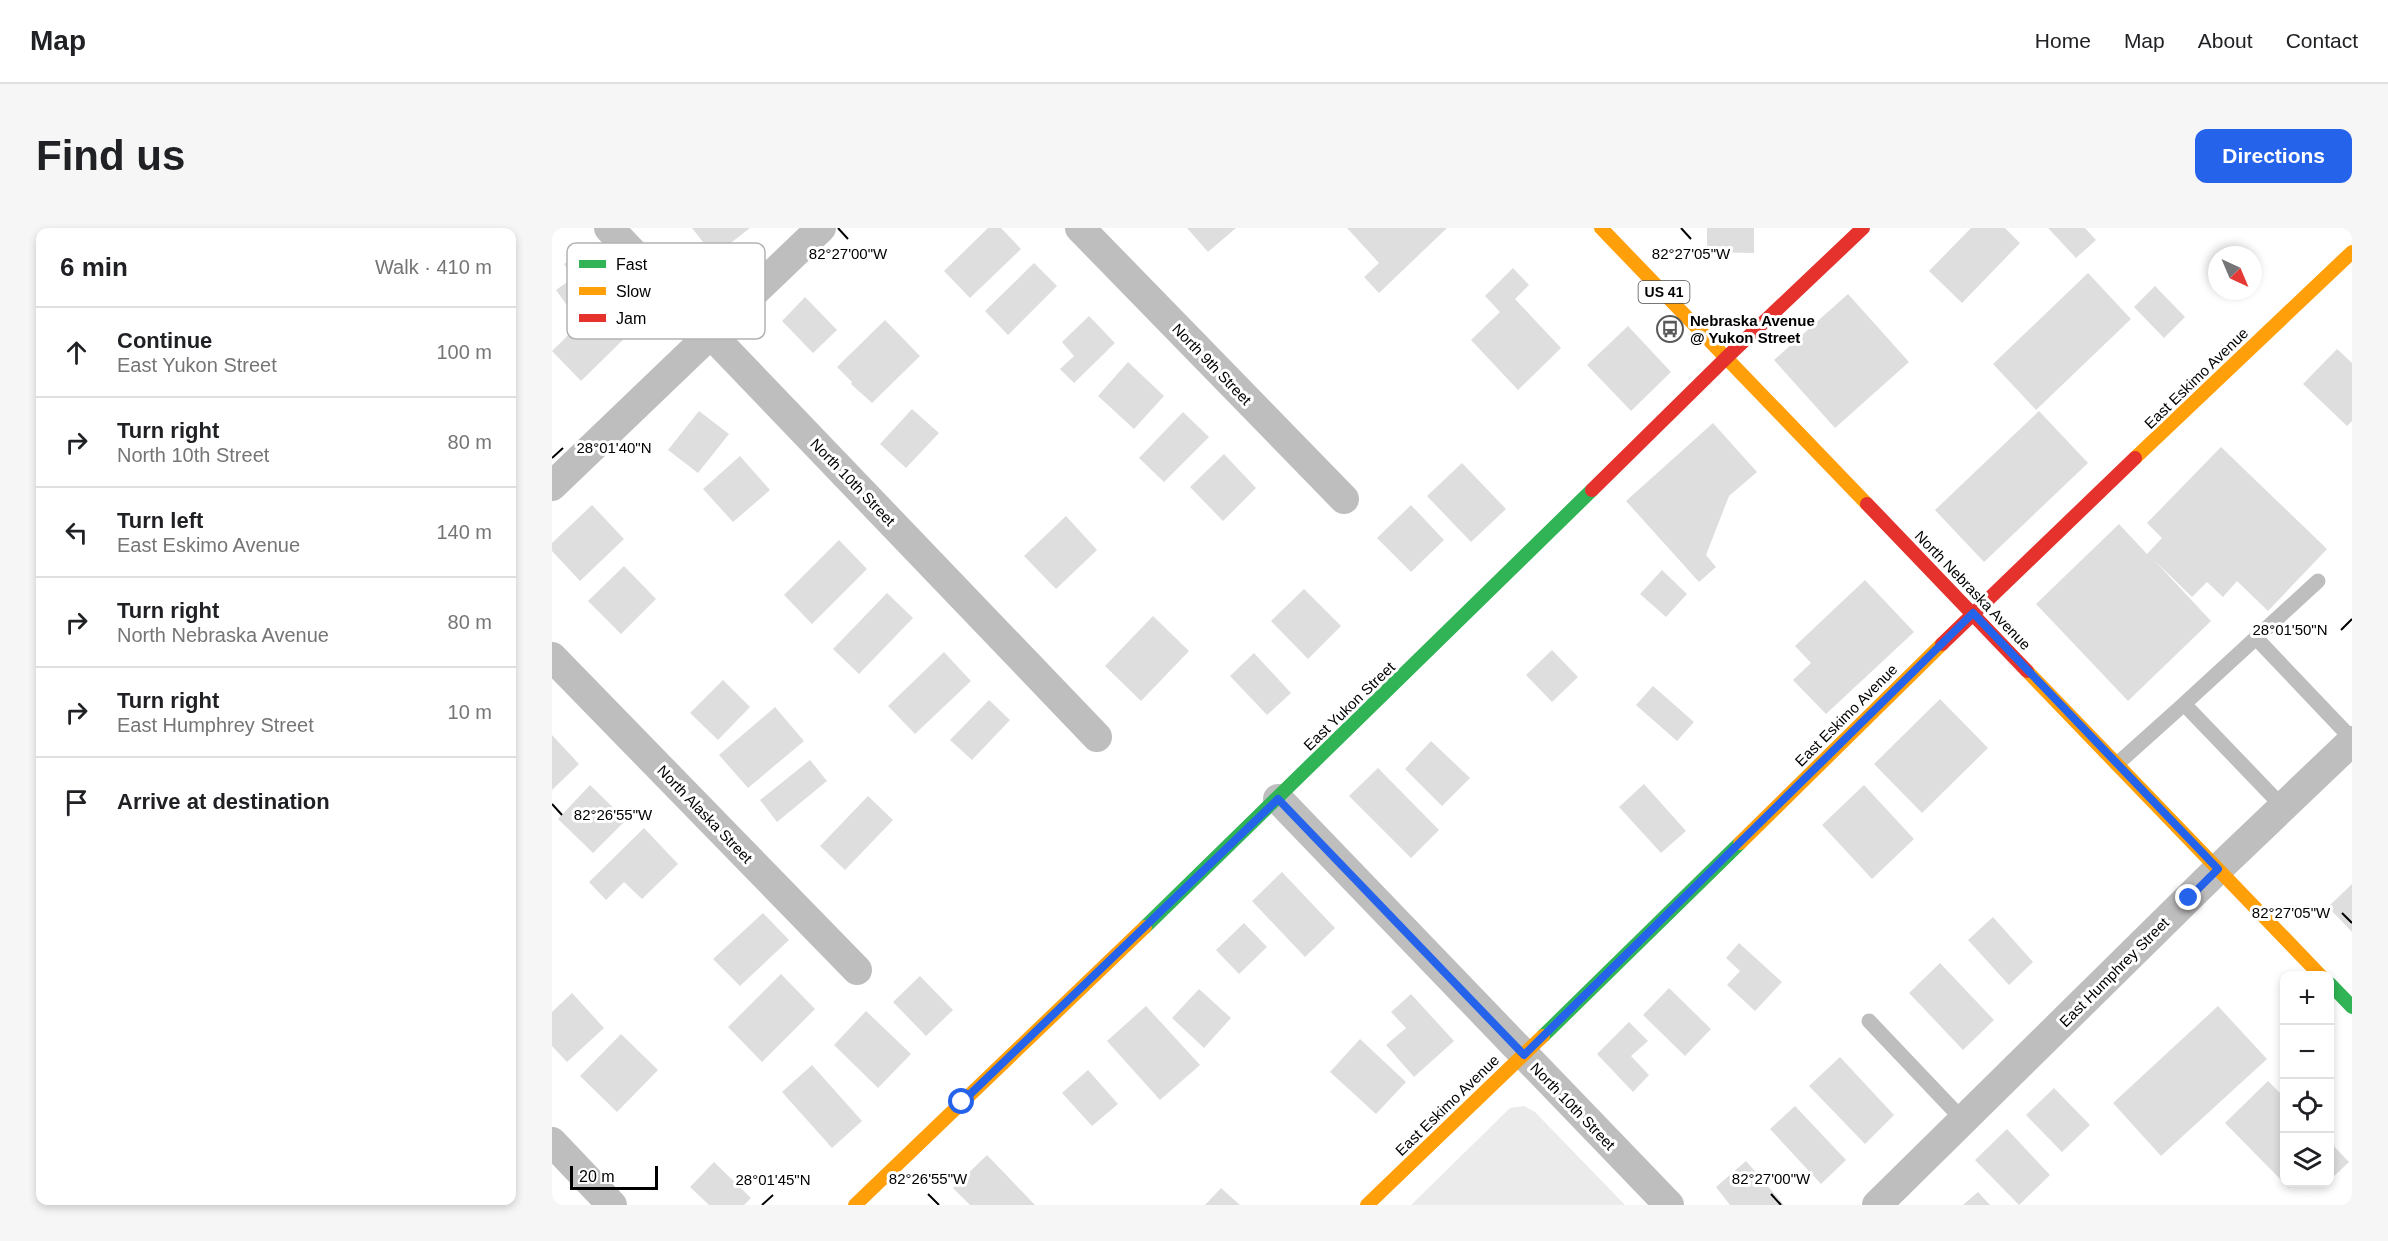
<!DOCTYPE html>
<meta charset="utf-8">
<style>
:root{--surface:#fff;--page:#f6f6f6;--text:#202124;--muted:#757577;--line:#e0e0e0;--accent:#2563eb}
body{margin:0;font-family:Helvetica,sans-serif;background:var(--page);color:var(--text)}
.controls{position:absolute;right:18px;bottom:18px;display:grid;overflow:hidden;border-radius:12px;box-shadow:0 3px 9px #0003}
.controls button{width:54px;height:54px;display:grid;place-items:center;padding:0;border:0;border-bottom:2px solid var(--line);background:var(--surface);color:var(--text);font:30px sans-serif}
.compass{position:absolute;left:1656px;top:18px;width:54px;height:54px;border-radius:50%;background:var(--surface);box-shadow:0 3px 9px #0003;rotate:136deg}
.scale{position:absolute;left:18px;bottom:15px;width:88px;box-sizing:border-box;padding-left:6px;border:3px solid #000;border-top:0;font-size:16px;line-height:21px;white-space:nowrap;color:#000;-webkit-text-stroke:4px #fff;paint-order:stroke}
.stop{position:absolute;width:18px;height:18px;margin:-14px;border:4px solid #2563eb;border-radius:50%;background:#fff}
.stop.end{background:#2563eb;border-color:#fff;box-shadow:0 2px 6px #0008}
.list{margin:0;padding:0;list-style:none}
h2{display:flex;justify-content:space-between;align-items:center;height:78px;margin:0;padding:0 24px;font-size:26px}
h2 small{font-size:20px;font-weight:400;color:var(--muted)}
.list li{display:grid;grid-template-columns:39px 1fr auto;gap:18px;align-items:center;box-sizing:border-box;height:90px;padding:0 24px;border-top:2px solid var(--line)}
.list b{display:block;font-size:22px;white-space:nowrap}
.list p{margin:0;font-size:20px;white-space:nowrap;color:var(--muted)}
.list em{font-size:20px;font-style:normal;color:var(--muted)}
.icon{flex:none;width:33px;height:33px;fill:none;stroke:currentColor;stroke-width:2;stroke-linecap:round;stroke-linejoin:round}
.map{position:relative;flex:none;width:1800px;height:977px;overflow:hidden;border-radius:12px}
header{display:flex;align-items:center;gap:36px;box-sizing:border-box;height:84px;padding:0 30px;background:var(--surface);border-bottom:2px solid var(--line)}
header strong{font-size:28px}
nav{display:flex;gap:33px;margin-inline-start:auto;font-size:21px}
.intro{display:flex;align-items:center;justify-content:space-between;box-sizing:border-box;height:144px;padding:0 36px}
h1{margin:0;font-size:42px}
.button{padding:15px 27px;border-radius:12px;background:var(--accent);color:#fff;font-size:21px;font-weight:700}
main{display:flex;gap:36px;padding:0 36px}
aside{flex:1;background:var(--surface);border-radius:12px;box-shadow:0 3px 9px #0003}
.map>svg:first-child{display:block}
.green{fill:#ebebeb}
.building{fill:#dedede}
.lines{fill:none;stroke-linecap:round;stroke-linejoin:round}
.lane{stroke:#bebebe;stroke-width:15}
.street{stroke:#bebebe;stroke-width:30}
.fast{stroke:#30b455;stroke-width:14}
.slow{stroke:#ff9f0a;stroke-width:14}
.jam{stroke:#e5322d;stroke-width:14}
.route{stroke:#2563eb;stroke-width:8}
.ticks{fill:none;stroke:#000;stroke-width:2}
.labels{text-anchor:middle;dominant-baseline:central;stroke-width:6;stroke-linejoin:round;paint-order:stroke}
.shield{fill:#fff;stroke:#4c4c4c;stroke-width:1.5}
.shield-label{font-size:14px;font-weight:bold;fill:#000}
.poi-label{font-size:15px;font-weight:bold;fill:#000;stroke:#fff;text-anchor:start}
.street-label{font-size:15px;fill:#000;stroke:#fff}
.key{fill:#fff;stroke:#b2b2b2;stroke-width:1.5}
.key-label{font-size:16px;fill:#000}
.ticks-label{font-size:15px;text-anchor:middle;fill:#000;stroke:#fff;stroke-width:6;stroke-linejoin:round;paint-order:stroke}
</style>
<header>
<strong>Map</strong>
<nav><a>Home</a><a>Map</a><a>About</a><a>Contact</a></nav>
</header>
<div class="intro"><h1>Find us</h1><a class="button">Directions</a></div>
<main>
<aside>
<h2>6 min<small>Walk · 410 m</small></h2>
<ul class="list">
<li><svg class="icon" aria-label="ahead" viewBox="0 0 24 24"><path d="M12 20V5M6 11l6-6 6 6"/></svg><div><b>Continue</b><p>East Yukon Street</p></div><em>100 m</em></li>
<li><svg class="icon" aria-label="right" viewBox="0 0 24 24"><path d="M7 20v-9h11M14 6l5 5-5 5"/></svg><div><b>Turn right</b><p>North 10th Street</p></div><em>80 m</em></li>
<li><svg class="icon" aria-label="left" viewBox="0 0 24 24"><path d="M17 20v-9H6M10 6l-5 5 5 5"/></svg><div><b>Turn left</b><p>East Eskimo Avenue</p></div><em>140 m</em></li>
<li><svg class="icon" aria-label="right" viewBox="0 0 24 24"><path d="M7 20v-9h11M14 6l5 5-5 5"/></svg><div><b>Turn right</b><p>North Nebraska Avenue</p></div><em>80 m</em></li>
<li><svg class="icon" aria-label="right" viewBox="0 0 24 24"><path d="M7 20v-9h11M14 6l5 5-5 5"/></svg><div><b>Turn right</b><p>East Humphrey Street</p></div><em>10 m</em></li>
<li><svg class="icon" aria-label="arrive" viewBox="0 0 24 24"><path d="M6 21V4h12l-3 4 3 4H6"/></svg><div><b>Arrive at destination</b></div></li>
</ul>
</aside>
<div class="map">
<svg width="1800" height="977" viewBox="0 0 1800 977">
<rect width="100%" height="100%" fill="#fff"/>
<path class="green" d="M972,878L983,884L1073,977H859L958,880Z"/>
<path class="building" d="M140,0H198L162,28Z
M436,0H449L469,21L418,70L392,43Z
M635,0H684L656,24Z
M795,0H895L827,65L812,49L827,35Z
M1155,0H1202V25L1155,24Z
M1419,0H1453L1468,15L1410,75L1377,43Z
M1496,0H1533L1544,12L1524,30Z
M29,25L48,53L14,76L4,62L21,50L12,36Z
M482,35L505,58L456,107L433,83Z
M961,40L977,57L963,71L1009,120L966,162L919,112L948,84L933,68Z
M1536,45L1579,91L1484,182L1441,136Z
M1603,58L1633,89L1612,110L1582,79Z
M1296,66L1357,134L1283,200L1222,132Z
M253,69L285,102L261,125L230,93Z
M51,73L80,103L29,153L0,123Z
M537,88L563,115L522,155L508,141L522,128L510,114Z
M333,92L368,128L320,175L299,156L300,154L285,139Z
M1076,98L1119,144L1079,183L1035,137Z
M1785,121L1800,135V193L1795,198L1751,156Z
M576,134L612,168L582,201L546,168Z
M360,181L387,205L354,240L328,216Z
M147,183L177,206L146,245L116,222Z
M1487,183L1536,235L1432,334L1383,282Z
M631,184L657,209L612,254L587,230Z
M1161,195L1205,244L1177,268L1154,327L1164,339L1147,354L1074,273Z
M1669,219L1775,321L1716,383L1685,353L1671,369L1655,354L1640,369L1602,332L1659,393L1576,473L1484,376L1567,296L1595,326L1610,310L1595,295Z
M672,226L704,260L671,293L638,259Z
M188,228L218,262L181,294L151,261Z
M910,235L954,281L919,314L875,268Z
M40,277L72,311L28,353L0,323V315Z
M859,277L892,312L859,344L825,310Z
M514,288L545,322L504,361L472,328Z
M287,312L315,341L260,396L232,367Z
M72,338L104,371L69,406L36,373Z
M1110,342L1135,366L1114,389L1088,366Z
M1313,352L1362,404L1274,486L1241,452L1259,435L1243,418Z
M752,361L789,398L756,431L719,393Z
M335,365L361,390L307,446L281,421Z
M601,388L637,423L589,473L553,438Z
M1000,422L1026,449L1000,474L974,447Z
M392,424L419,453L363,506L336,478Z
M702,425L739,465L715,487L678,448Z
M171,452L198,479L166,512L138,485Z
M1101,458L1142,494L1125,513L1084,477Z
M1388,471L1436,520L1370,585L1322,536Z
M437,472L458,492L420,532L398,512Z
M223,479L252,513L196,560L167,527Z
M0,507L27,536L0,562Z
M879,513L918,550L890,578L853,541Z
M258,532L275,553L225,594L208,572Z
M826,540L887,602L859,630L797,568Z
M1092,556L1134,603L1109,625L1067,579Z
M38,557L74,592L41,625L6,591Z
M1312,557L1362,611L1320,651L1270,597Z
M316,568L341,592L293,642L268,618Z
M92,600L126,636L90,671L72,654L54,672L37,654Z
M730,644L783,700L753,729L700,673Z
M1800,656V704L1776,679Z
M211,685L237,712L188,758L161,731Z
M1441,689L1481,734L1457,757L1416,712Z
M692,695L715,719L687,746L664,722Z
M1187,715L1230,754L1203,783L1175,757L1188,743L1174,730Z
M1388,735L1442,792L1411,822L1357,765Z
M229,746L263,781L210,834L176,799Z
M368,748L401,782L374,808L341,774Z
M1117,760L1159,801L1133,828L1091,787Z
M647,761L679,790L652,820L620,790Z
M20,765L52,800L15,834L0,818V784Z
M859,766L902,813L862,849L834,817L854,800L839,784Z
M594,778L648,837L608,872L555,813Z
M1666,778L1715,831L1609,928L1561,875Z
M314,783L359,826L326,860L282,817Z
M1077,794L1096,813L1079,828L1097,847L1081,864L1045,826Z
M69,806L106,842L65,884L28,848Z
M808,811L854,854L824,886L778,844Z
M1288,829L1342,887L1313,916L1257,858Z
M260,837L310,893L280,920L230,864Z
M536,842L566,876L540,898L510,865Z
M1716,853L1732,869V954H1743L1737,960L1673,895Z
M1502,860L1538,897L1510,924L1474,887Z
M1243,878L1294,932L1269,956L1218,901Z
M1455,901L1498,947L1467,977L1423,932Z
M1778,914L1797,934L1778,952Z
M435,927L483,977H418L401,960Z
M1194,933L1232,977H1178L1164,959Z
M162,934L199,970L192,977H157L138,959Z
M669,960L688,977H653Z
M1426,964L1438,977H1411Z"/>
<g class="lines">
<path class="lane" d="M1704,410L1800,511
M1632,476L1766,353
M1565,536L1632,476L1731,579
M1317,793L1411,892"/>
<path class="street" d="M57,0L545,509
M528,0L792,271
M0,258L269,0
M0,429L305,742
M726,571L1117,977
M0,914L60,977
M1325,977L1666,641L1800,513"/>
<path class="fast" d="M593,699L1040,262
M1778,756L1800,779
M991,808L1188,615"/>
<path class="slow" d="M1049,0L1315,276
M1583,230L1800,24
M1475,443L1769,748
M1188,615L1390,416
M303,977L593,699
M815,977L991,808"/>
<path class="jam" d="M1040,262L1175,129L1311,0
M1315,276L1475,443
M1390,416L1583,230"/>
</g>
<g class="lines">
<path class="route" d="M410,874L726,571L972,827L1421,385L1666,641L1637,670"/>
</g>
<path class="ticks" d="M286,0L296,11M1129,0L1139,11M0,230L11,220M1789,402L1800,391M0,576L10,587M1790,685L1800,695M376,966L387,977M1219,966L1229,977M210,977L221,967"/>
<defs>
<symbol id="bus-ring" viewBox="-11 -11 22 22"><circle r="9.5" fill="#fff" stroke="#595959" stroke-width="1.5"/><path d="M-5-6H5V4H4V6H2V4H-2V6H-4V4H-5ZM-3.5-4V0h7V-4ZM-3.5 1.2v1.5H-2V1.2ZM2 1.2v1.5H3.5V1.2Z" fill="#595959"/></symbol>
</defs>
<g fill-rule="evenodd">
<use href="#bus-ring" x="1103" y="86" width="30" height="30"/>
</g>
<g class="labels">
<rect class="shield" x="1086.5" y="53" width="51" height="22" rx="4.5"/>
<g class="shield-label">
<text x="1112" y="64">US 41</text>
</g>
<g class="poi-label">
<text x="1138" y="92">Nebraska Avenue<tspan x="1138" dy="17">@ Yukon Street</tspan></text>
</g>
<g class="street-label">
<text transform="translate(660 136) rotate(46)">North 9th Street</text>
<text transform="translate(1644 150) rotate(-44)">East Eskimo Avenue</text>
<text transform="translate(301 254) rotate(46)">North 10th Street</text>
<text transform="translate(1421 362) rotate(46)">North Nebraska Avenue</text>
<text transform="translate(797 478) rotate(-44)">East Yukon Street</text>
<text transform="translate(1294 487) rotate(-45)">East Eskimo Avenue</text>
<text transform="translate(153 586) rotate(46)">North Alaska Street</text>
<text transform="translate(1562 744) rotate(-45)">East Humphrey Street</text>
<text transform="translate(895 877) rotate(-44)">East Eskimo Avenue</text>
<text transform="translate(1021 878) rotate(46)">North 10th Street</text>
</g>
</g>
<rect x="15" y="15" width="198" height="96" rx="9" class="key"/>
<rect x="27" y="32" width="27" height="8" fill="#30b455"/>
<rect x="27" y="59" width="27" height="8" fill="#ff9f0a"/>
<rect x="27" y="86" width="27" height="8" fill="#e5322d"/>
<g class="key-label">
<text x="64" y="42">Fast</text>
<text x="64" y="69">Slow</text>
<text x="64" y="96">Jam</text>
</g>
<g class="ticks-label">
<text x="296" y="31">82°27'00"W</text>
<text x="1139" y="31">82°27'05"W</text>
<text x="62" y="225">28°01'40"N</text>
<text x="1738" y="407">28°01'50"N</text>
<text x="61" y="592">82°26'55"W</text>
<text x="1739" y="690">82°27'05"W</text>
<text x="376" y="956">82°26'55"W</text>
<text x="1219" y="956">82°27'00"W</text>
<text x="221" y="957">28°01'45"N</text>
</g>
</svg>
<div class="controls">
<button>+</button>
<button>−</button>
<button><svg class="icon" aria-label="locate" viewBox="0 0 24 24"><circle cx="12" cy="12" r="6"/><path d="M12 2v4M12 18v4M2 12h4M18 12h4"/></svg></button>
<button><svg class="icon" aria-label="layers" viewBox="0 0 24 24"><path d="M12 4l9 5-9 5-9-5zM3 14l9 5 9-5"/></svg></button>
</div>
<svg class="compass" viewBox="-18 -18 36 36"><path d="M0-13l5 13h-10z" fill="#e53935"/><path d="M0 13l5-13h-10z" fill="#757577"/></svg>
<div class="scale">20 m</div>
<div class="stop" style="left:410px;top:874px"></div>
<div class="stop end" style="left:1637px;top:670px"></div>
</div>
</main>
